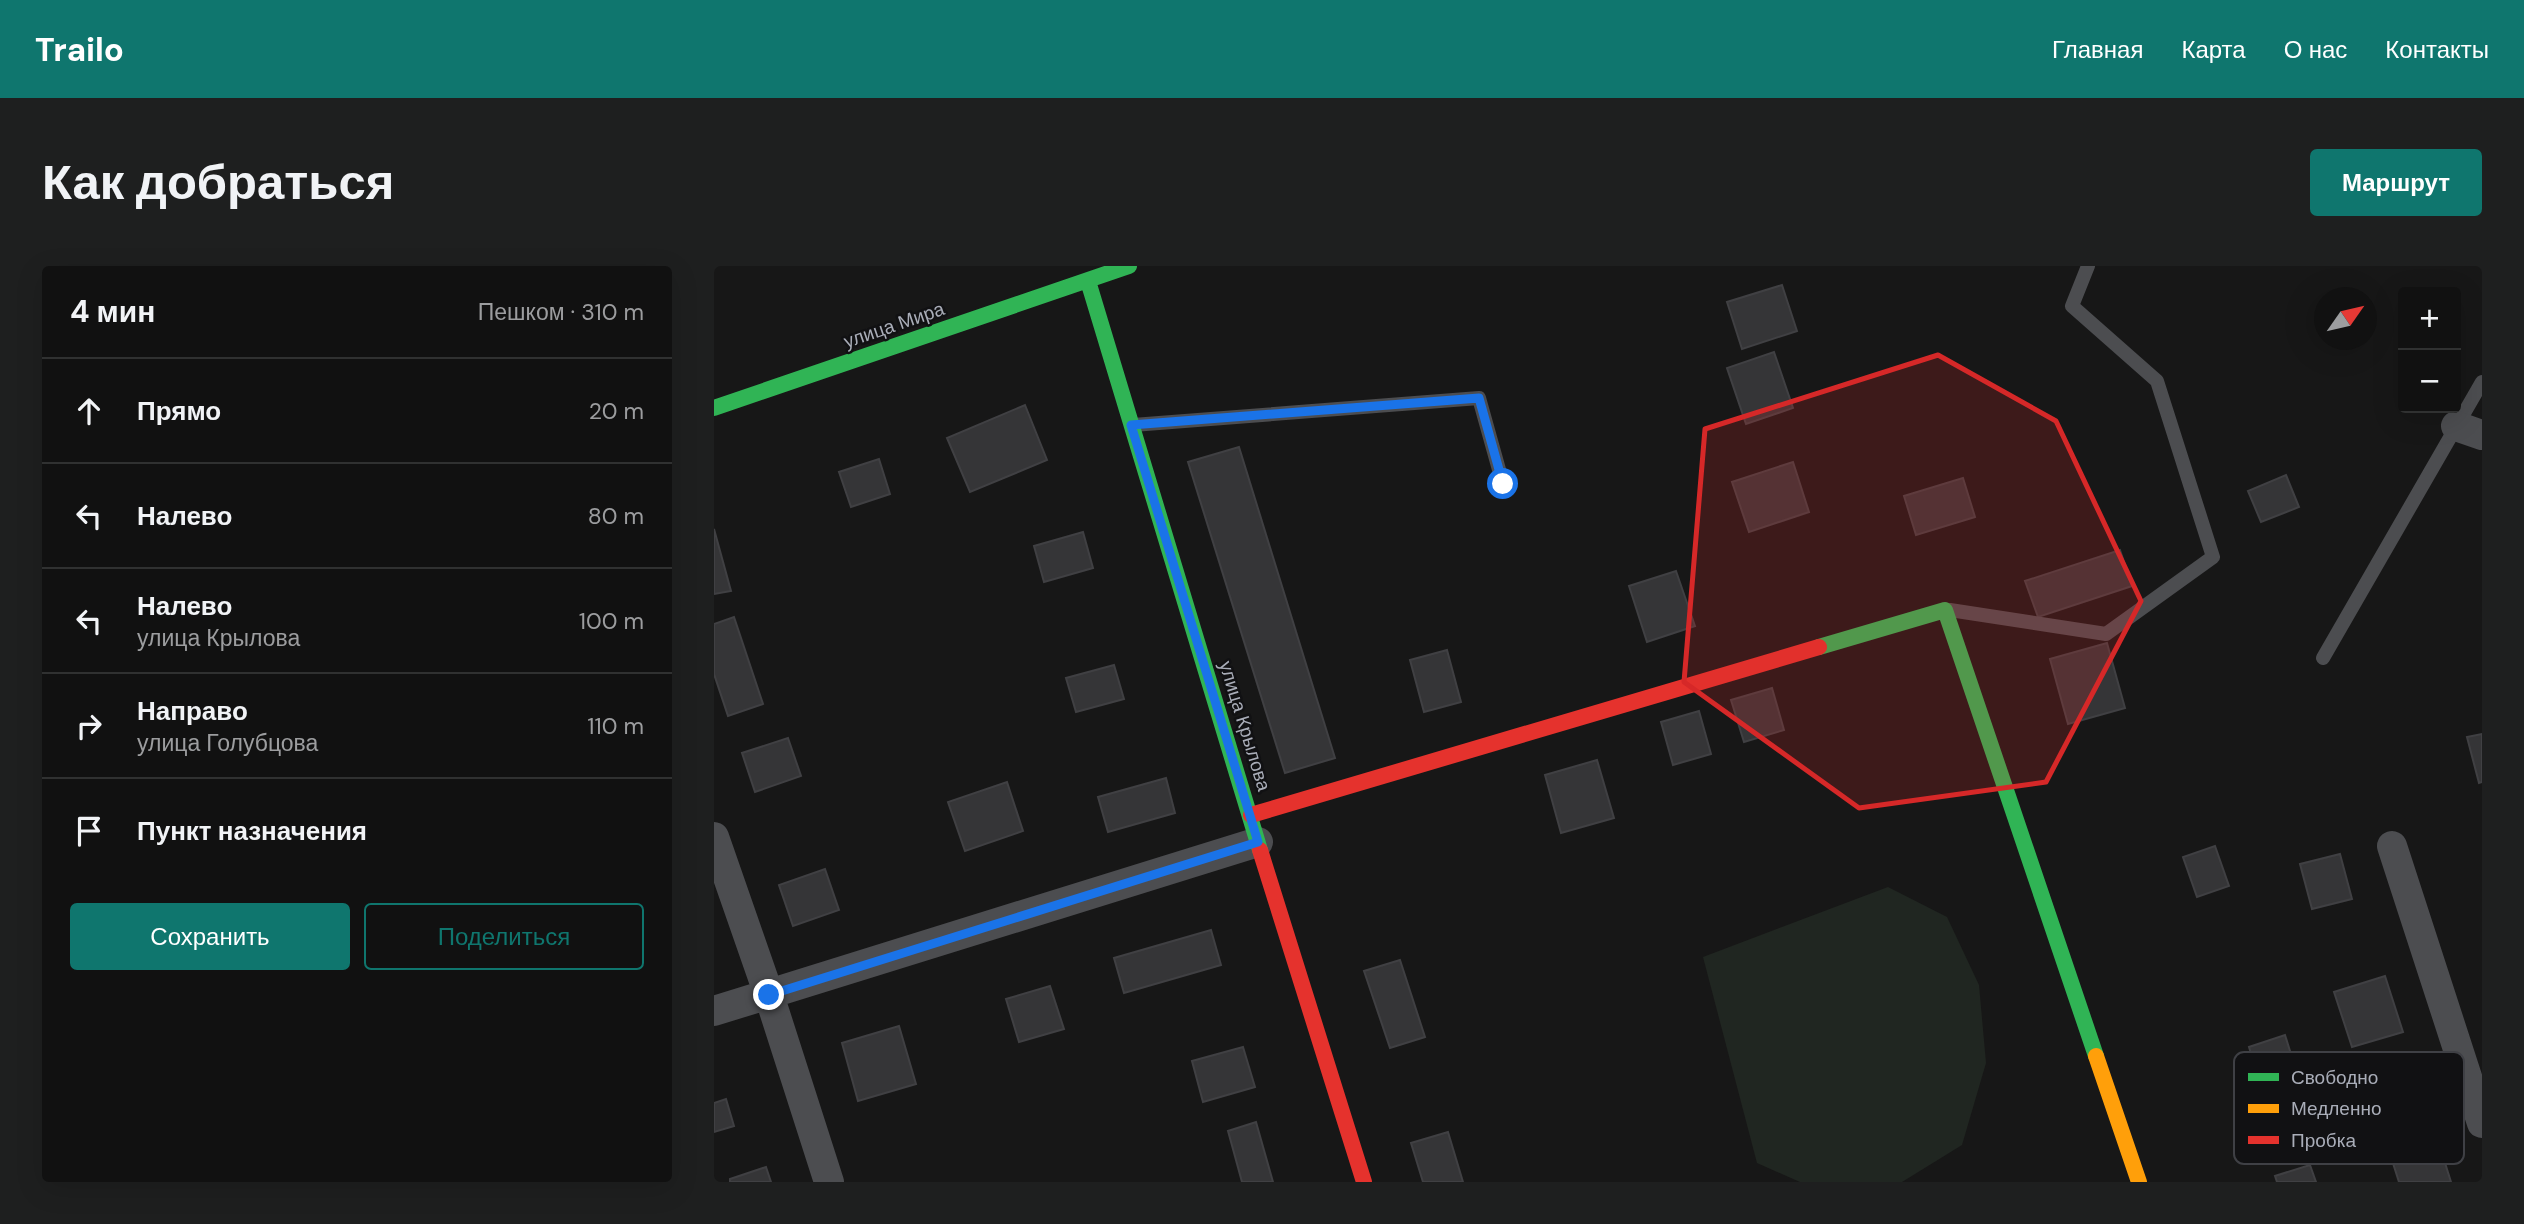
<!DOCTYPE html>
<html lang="ru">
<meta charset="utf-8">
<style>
:root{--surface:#111;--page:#1e1f1f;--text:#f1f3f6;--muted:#9c9d9f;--line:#303131;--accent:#0f766e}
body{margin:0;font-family:"DM Sans",sans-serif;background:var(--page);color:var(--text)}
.controls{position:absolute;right:21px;top:21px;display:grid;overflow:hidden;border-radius:7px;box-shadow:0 7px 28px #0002}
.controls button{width:63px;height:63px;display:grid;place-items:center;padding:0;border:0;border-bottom:2px solid var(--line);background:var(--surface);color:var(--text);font:35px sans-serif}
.compass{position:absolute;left:1600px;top:21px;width:63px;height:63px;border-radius:50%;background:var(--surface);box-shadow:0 7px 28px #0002;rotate:56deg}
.stop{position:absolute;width:21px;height:21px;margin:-16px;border:5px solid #1a73e8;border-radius:50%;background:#fff}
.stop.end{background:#1a73e8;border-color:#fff;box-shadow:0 2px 7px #0008}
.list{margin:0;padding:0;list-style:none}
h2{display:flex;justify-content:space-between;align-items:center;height:91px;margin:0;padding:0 28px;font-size:30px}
h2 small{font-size:23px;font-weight:400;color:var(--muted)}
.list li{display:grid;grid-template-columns:46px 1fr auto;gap:21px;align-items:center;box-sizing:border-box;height:105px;padding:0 28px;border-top:2px solid var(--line)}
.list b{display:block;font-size:26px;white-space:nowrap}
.list p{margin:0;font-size:23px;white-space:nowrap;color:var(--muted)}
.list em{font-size:23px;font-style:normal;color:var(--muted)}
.actions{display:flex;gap:14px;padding:21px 28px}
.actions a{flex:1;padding:16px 0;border:2px solid var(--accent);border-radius:7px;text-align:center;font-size:24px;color:var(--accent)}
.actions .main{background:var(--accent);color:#fff}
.icon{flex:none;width:38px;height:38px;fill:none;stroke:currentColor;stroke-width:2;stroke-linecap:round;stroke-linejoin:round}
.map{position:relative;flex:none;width:1768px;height:916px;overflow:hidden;border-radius:7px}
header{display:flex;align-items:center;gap:42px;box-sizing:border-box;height:98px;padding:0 35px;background:var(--accent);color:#fff}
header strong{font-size:33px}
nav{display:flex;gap:38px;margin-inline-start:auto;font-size:24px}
.intro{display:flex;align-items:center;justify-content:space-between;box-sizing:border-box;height:168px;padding:0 42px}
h1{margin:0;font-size:49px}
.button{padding:18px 32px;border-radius:7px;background:var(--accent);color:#fff;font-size:24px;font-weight:700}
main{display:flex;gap:42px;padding:0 42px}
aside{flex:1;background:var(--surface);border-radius:7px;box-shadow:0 7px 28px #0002}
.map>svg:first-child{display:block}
.green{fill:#202621}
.building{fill:#353537;stroke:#404043;stroke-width:2}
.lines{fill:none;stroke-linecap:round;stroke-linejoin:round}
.lane{stroke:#4c4d50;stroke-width:14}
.street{stroke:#4c4d50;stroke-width:30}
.fast{stroke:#30b455;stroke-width:16}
.slow{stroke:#ff9f0a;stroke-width:16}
.jam{stroke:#e5322d;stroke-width:16}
.route{stroke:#1a73e8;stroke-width:9}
.marked{fill:#d62828;fill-opacity:0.2;stroke:#d62828;stroke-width:5;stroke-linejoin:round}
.labels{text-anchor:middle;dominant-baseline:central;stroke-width:5;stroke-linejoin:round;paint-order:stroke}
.street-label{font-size:19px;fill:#a9adb8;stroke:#111113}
.key{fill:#111113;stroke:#3f4045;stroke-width:2}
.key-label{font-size:19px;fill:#a9adb8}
</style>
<header>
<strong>Trailo</strong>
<nav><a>Главная</a><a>Карта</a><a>О нас</a><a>Контакты</a></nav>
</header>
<div class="intro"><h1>Как добраться</h1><a class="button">Маршрут</a></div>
<main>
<aside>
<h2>4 мин<small>Пешком · 310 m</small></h2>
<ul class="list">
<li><svg class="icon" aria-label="ahead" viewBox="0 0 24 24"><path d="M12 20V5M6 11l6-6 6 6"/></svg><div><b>Прямо</b></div><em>20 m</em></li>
<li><svg class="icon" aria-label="left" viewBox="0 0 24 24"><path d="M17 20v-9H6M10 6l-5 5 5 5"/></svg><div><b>Налево</b></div><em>80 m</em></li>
<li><svg class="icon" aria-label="left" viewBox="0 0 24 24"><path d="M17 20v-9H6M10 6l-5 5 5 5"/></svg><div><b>Налево</b><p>улица Крылова</p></div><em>100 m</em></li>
<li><svg class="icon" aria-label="right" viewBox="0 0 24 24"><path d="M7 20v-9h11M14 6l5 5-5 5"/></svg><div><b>Направо</b><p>улица Голубцова</p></div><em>110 m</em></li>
<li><svg class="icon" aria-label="arrive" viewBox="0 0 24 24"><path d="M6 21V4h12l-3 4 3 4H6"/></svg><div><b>Пункт назначения</b></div></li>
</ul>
<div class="actions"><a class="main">Сохранить</a><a>Поделиться</a></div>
</aside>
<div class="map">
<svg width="1768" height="916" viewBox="0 0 1768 916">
<rect width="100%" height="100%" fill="#171717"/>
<path class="green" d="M1174,621L1233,651L1265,719L1272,797L1248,879L1188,916H1086L1043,897L989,691Z"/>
<path class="building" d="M1068,19L1083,65L1028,83L1013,36Z
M1060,86L1079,142L1032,158L1013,102Z
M311,139L333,194L256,226L233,172Z
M525,181L621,492L571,507L474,196Z
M165,193L176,228L137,241L125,206Z
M1079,196L1095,246L1035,266L1018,216Z
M1572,209L1585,241L1547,256L1534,225Z
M1249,212L1261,251L1202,269L1190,230Z
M0,263L17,325L0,328Z
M369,266L379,302L330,316L320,280Z
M1406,284L1418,320L1324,351L1311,315Z
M962,305L981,360L933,376L915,320Z
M20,351L49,438L14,450L0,408V358Z
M1393,377L1411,442L1354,458L1336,393Z
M733,384L747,436L710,446L696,394Z
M400,399L410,433L362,446L352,412Z
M1058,422L1070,464L1030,476L1017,434Z
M985,445L997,488L959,499L947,456Z
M1768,468V516L1765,517L1753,471Z
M74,472L87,510L41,526L28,487Z
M883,494L900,552L847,567L831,509Z
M452,512L461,547L394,566L384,531Z
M293,516L309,565L251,585L234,536Z
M1501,580L1515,620L1483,631L1469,591Z
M1626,588L1638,633L1598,643L1586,598Z
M111,603L125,644L79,660L65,619Z
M497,664L507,699L410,727L400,692Z
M686,694L711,771L676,782L650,705Z
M1671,710L1689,766L1638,781L1620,726Z
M336,720L350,763L305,776L292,733Z
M185,760L202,818L144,835L128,777Z
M1571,769L1581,801L1544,812L1535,781Z
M529,781L541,821L489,836L478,795Z
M1710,830L1737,916H1685L1662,844Z
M12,833L20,860L0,866V837Z
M542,856L559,916H528L514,865Z
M734,866L749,916H709L697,877Z
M1596,899L1602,916H1563L1561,910Z
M52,901L57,916H16V913Z"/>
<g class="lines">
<path class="lane" d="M419,159L765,132L789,218
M1236,344L1392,368L1499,291L1443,115L1358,40L1374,0
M1609,392L1768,116"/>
<path class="street" d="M1742,160L1768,169
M0,571L55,729L115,916
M1678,580L1768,857
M0,745L544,576"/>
<path class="fast" d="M374,15L546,584
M0,142L415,0
M1105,381L1231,344L1382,790"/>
<path class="slow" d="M1382,790L1425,916"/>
<path class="jam" d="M537,549L1105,381
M546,584L650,916"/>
</g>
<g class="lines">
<path class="route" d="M55,729L544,576L417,159L765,132L789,218"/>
</g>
<path class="marked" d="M1224,89L1342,155L1427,335L1332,516L1145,542L970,416L991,163Z"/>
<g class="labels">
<g class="street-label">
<text transform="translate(180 59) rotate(-19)">улица Мира</text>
<text transform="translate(531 460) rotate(73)">улица Крылова</text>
</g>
</g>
<rect x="1520" y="786" width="230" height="112" rx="10" class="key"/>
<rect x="1534" y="807" width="31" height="8" fill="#30b455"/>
<rect x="1534" y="838" width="31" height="9" fill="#ff9f0a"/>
<rect x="1534" y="870" width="31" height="8" fill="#e5322d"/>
<g class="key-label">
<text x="1577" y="818">Свободно</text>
<text x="1577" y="849">Медленно</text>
<text x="1577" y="881">Пробка</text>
</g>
</svg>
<div class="controls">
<button>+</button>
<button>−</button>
</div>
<svg class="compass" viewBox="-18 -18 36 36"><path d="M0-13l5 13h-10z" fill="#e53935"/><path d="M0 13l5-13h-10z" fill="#9c9d9f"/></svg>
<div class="stop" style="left:789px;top:218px"></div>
<div class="stop end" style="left:55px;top:729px"></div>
</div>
</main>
